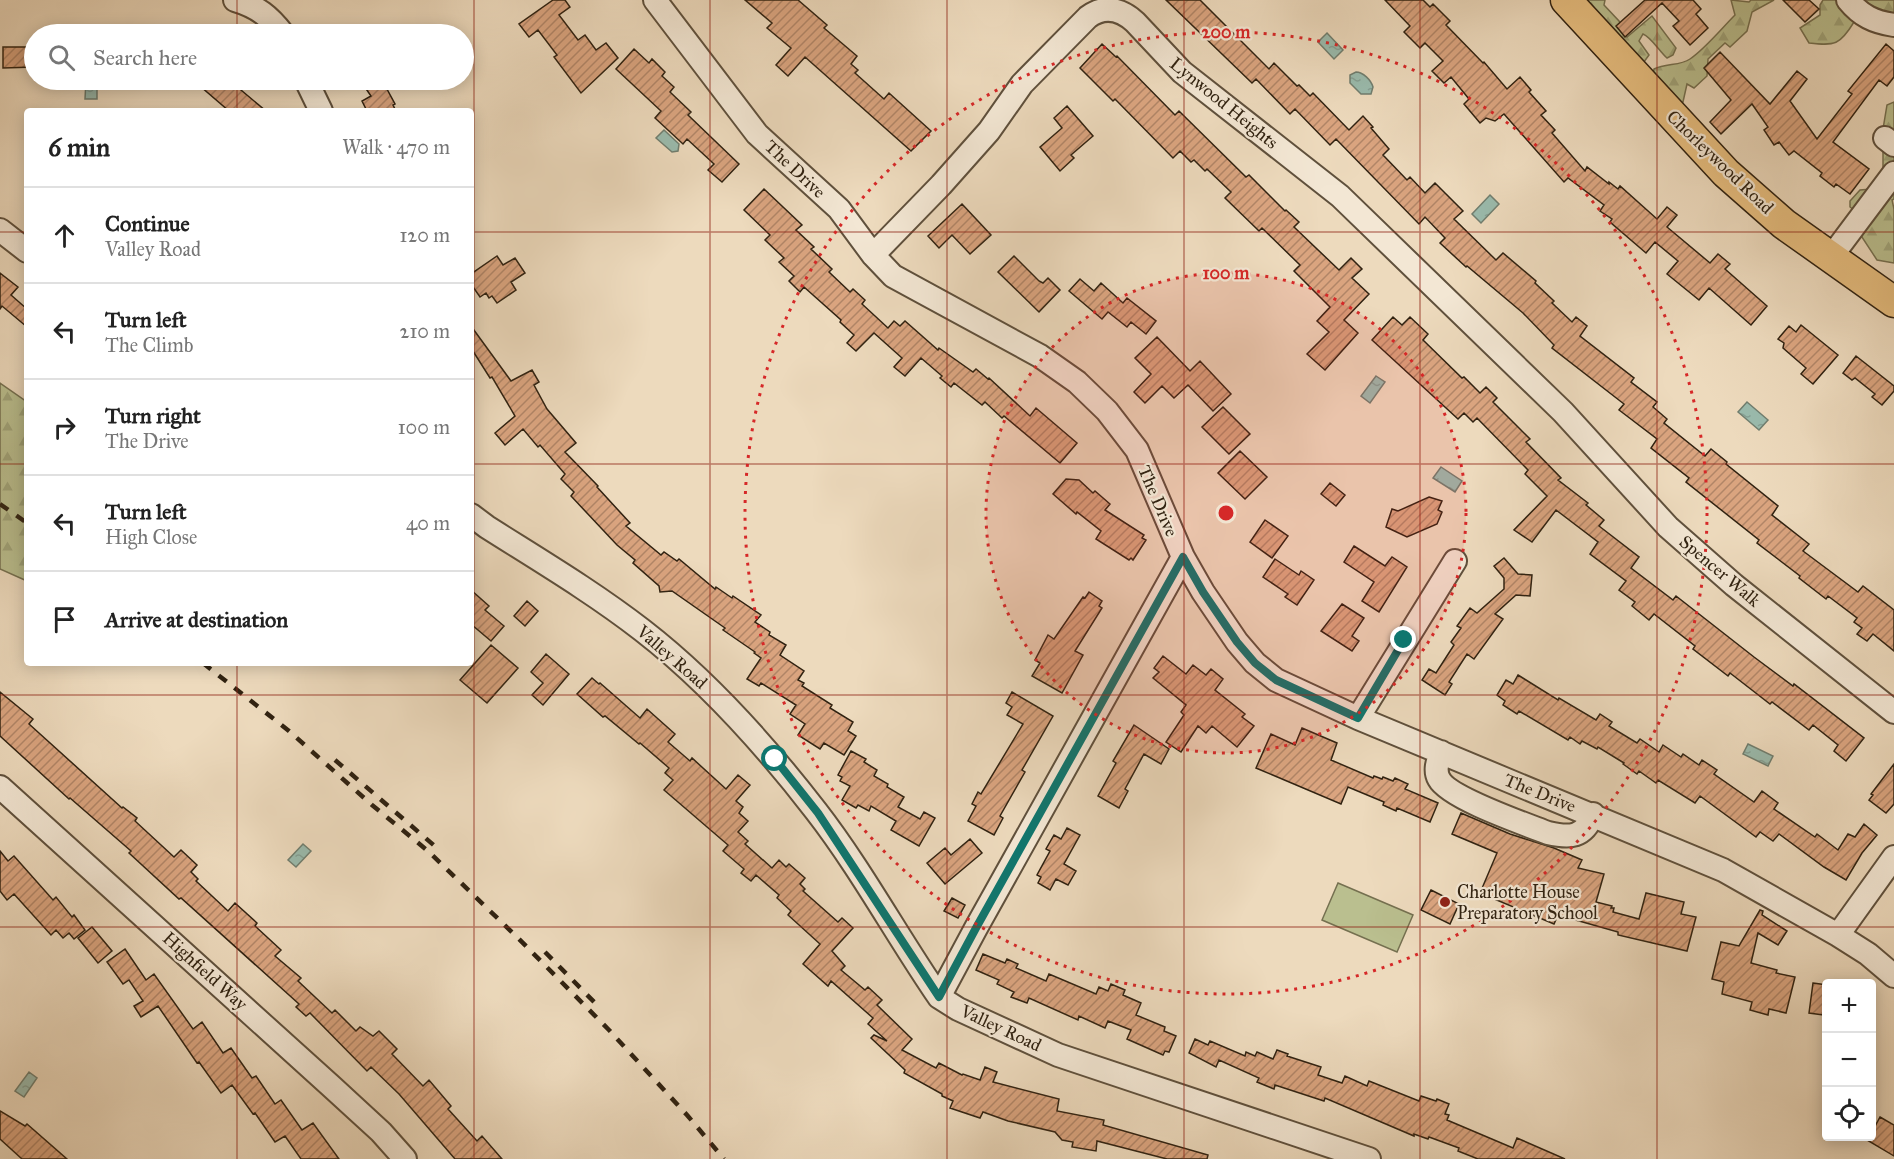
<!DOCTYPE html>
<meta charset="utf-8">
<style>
:root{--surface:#fff;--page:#f6f6f6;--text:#222;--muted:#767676;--line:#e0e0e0}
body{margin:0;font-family:"IM FELL Great Primer",serif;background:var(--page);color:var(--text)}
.controls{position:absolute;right:18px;bottom:18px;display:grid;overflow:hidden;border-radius:6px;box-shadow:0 3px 15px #0003}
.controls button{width:54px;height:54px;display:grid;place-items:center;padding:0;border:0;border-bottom:2px solid var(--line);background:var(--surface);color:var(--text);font:30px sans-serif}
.stop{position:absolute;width:18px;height:18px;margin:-14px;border:4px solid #0f766e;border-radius:50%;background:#fff}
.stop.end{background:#0f766e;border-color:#fff;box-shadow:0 2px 6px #0008}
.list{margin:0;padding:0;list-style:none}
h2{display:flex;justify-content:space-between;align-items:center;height:78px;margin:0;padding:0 24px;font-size:26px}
h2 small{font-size:20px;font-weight:400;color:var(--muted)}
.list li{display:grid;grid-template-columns:39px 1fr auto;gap:18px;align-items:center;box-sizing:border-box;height:96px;padding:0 24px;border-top:2px solid var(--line)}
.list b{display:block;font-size:22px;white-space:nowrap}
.list p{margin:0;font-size:20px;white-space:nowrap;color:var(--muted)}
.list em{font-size:20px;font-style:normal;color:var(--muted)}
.icon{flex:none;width:33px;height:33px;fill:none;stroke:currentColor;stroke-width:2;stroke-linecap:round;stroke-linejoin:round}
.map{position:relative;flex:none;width:1894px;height:1159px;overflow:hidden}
.search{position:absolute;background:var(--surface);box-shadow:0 3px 15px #0003;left:24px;top:24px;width:450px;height:66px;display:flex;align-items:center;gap:15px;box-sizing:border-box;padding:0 21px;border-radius:33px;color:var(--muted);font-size:22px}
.panel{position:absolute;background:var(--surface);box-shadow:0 3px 15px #0003;left:24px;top:108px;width:450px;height:558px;border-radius:6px}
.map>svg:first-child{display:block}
.green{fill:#babf8f;stroke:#757050;stroke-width:1.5}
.forest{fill:url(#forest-firs);stroke:#757050;stroke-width:1.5}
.water{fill:url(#water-ripples);stroke:#707e6f;stroke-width:1.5}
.building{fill:url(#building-hatch);stroke:#302211;stroke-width:1.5}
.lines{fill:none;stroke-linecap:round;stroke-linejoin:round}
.minor-casing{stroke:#5f503c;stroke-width:26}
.major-casing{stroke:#302211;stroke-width:33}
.minor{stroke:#f3e7d4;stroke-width:22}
.major{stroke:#e6bd7e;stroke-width:30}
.rail{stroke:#302211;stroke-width:4.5;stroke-dasharray:10 10;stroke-linecap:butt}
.route{stroke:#0f766e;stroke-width:8}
.grid{fill:none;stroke:#8f2418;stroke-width:1.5;stroke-opacity:0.55}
.ring{fill:none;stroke:#d62828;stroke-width:3;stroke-dasharray:3 6}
.poi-dot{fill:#8f2418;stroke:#f3e7d4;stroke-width:2}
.labels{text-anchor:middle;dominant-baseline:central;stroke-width:4.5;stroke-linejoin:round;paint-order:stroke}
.street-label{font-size:18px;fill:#302211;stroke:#f3e7d4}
.poi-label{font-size:18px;fill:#302211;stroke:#f3e7d4;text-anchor:start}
.centre{fill:#d62828;stroke:#f3e7d4;stroke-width:3}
.ring-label{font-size:18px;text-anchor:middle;font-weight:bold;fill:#d62828;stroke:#f3e7d4;stroke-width:4.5;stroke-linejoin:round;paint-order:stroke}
</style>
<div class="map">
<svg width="1894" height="1159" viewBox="0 0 1894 1159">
<defs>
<pattern id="forest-firs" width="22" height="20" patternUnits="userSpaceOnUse" patternTransform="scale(1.5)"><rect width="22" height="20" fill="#babf8f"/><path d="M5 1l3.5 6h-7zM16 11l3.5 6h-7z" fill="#a0a47a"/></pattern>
<pattern id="water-ripples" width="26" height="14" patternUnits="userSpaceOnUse" patternTransform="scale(1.5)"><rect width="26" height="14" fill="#9abbad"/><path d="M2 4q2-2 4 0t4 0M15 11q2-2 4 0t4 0" fill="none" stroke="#85a094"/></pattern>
<pattern id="building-hatch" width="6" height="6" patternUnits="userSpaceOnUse" patternTransform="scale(1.5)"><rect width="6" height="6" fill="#daa47f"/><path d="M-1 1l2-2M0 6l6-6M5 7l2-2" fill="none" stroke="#b18567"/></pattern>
</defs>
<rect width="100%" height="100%" fill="#eddabd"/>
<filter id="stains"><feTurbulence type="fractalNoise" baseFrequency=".00333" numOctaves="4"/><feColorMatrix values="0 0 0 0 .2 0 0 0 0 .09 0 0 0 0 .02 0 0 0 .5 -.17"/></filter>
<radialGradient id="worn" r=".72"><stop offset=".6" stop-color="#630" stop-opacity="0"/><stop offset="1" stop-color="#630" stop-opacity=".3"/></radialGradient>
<path class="green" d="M1338,883L1413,915L1397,952L1322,920Z"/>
<path class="forest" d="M1581,0H1605L1604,5L1619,21L1627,37L1652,16L1676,48L1673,55L1667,58C1660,52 1651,37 1643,34L1639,41L1649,55L1641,66Z
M1731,0L1749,2L1751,0H1774L1752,12L1747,31L1730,47L1725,43L1708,59L1707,76L1694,88L1687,84L1683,102H1674L1652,78L1654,69C1666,63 1680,66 1690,59C1705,49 1722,28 1735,15Z
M1823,0H1894V12L1887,19L1867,29L1854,22C1840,45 1835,46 1809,43L1800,28L1820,15V5Z
M1894,102V199L1892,200L1894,209V263L1877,260L1858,231L1859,214L1850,207V201L1860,190L1872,189L1883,174V129L1887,105Z
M0,383L27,402V581L0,569Z"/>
<path class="water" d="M1327,33L1343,50L1334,59L1318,42Z
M1356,72C1363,72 1371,80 1373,87L1371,94H1361L1350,83V75Z
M86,80H97V99H85Z
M664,130L679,144L678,151L672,152L656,138Z
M1490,195L1499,204L1481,223L1472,214Z
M1376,376L1385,382L1370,403L1361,396Z
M1747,402L1768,420L1759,430L1738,412Z
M1441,467L1462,481L1455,492L1433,478Z
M1748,744L1773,756L1768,766L1743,754Z
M303,844L311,851L296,867L288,860Z
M29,1072L37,1078L24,1097L15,1091Z"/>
<path class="building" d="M553,0H565L570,7L559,15L578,40L585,35L596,50L606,43L618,58L581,93L554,57L557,55L538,30L529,37L519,24Z
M745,0H798L827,25L824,28L857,56L851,64L858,70L855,73L884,99L889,93L931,131L911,151L805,57L788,76L776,65L791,48L767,28L772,23Z
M1166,0H1200L1269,69L1274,63L1297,86L1299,85L1310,96L1313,93L1349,130L1363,116L1373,127L1371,128L1389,149L1383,155L1407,180L1410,177L1425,193L1435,183L1463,211L1454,219L1496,260L1503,253L1536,281L1535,283L1554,301L1552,303L1572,322L1576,317L1587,326L1580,336L1634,378L1631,382L1657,402L1653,407L1667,419L1664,423L1705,456L1711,449L1727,462L1726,464L1778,506L1772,515L1809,544L1803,551L1858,592L1863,586L1894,610V651L1873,634L1867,641L1857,634L1862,628L1854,622L1857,618L1828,596L1826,599L1799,578L1800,576L1757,543L1759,540L1686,482L1689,478L1651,448L1657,439L1619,410L1624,404L1552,348L1554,345L1523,313L1467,266L1466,267L1440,243L1445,238L1425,217L1419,224L1336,139L1330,145L1295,109L1290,114L1256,79L1252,83Z
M1385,0H1423L1430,7L1433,4L1450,21L1446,25L1483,63L1484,62L1507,89L1520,77L1531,90L1529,92L1546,111L1541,115L1555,130L1552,133L1585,171L1587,167L1609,184V182L1618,189L1620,186L1657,219L1667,207L1677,215L1667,227L1710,263L1718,254L1730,264L1725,269L1767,306L1751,325L1709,288L1699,300L1667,274L1678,261L1655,242L1646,253L1610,222L1612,219L1600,211L1604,205L1568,178L1564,182L1504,114L1495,121L1486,118L1480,123L1464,104L1469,99L1451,77L1444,83L1432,71L1443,61L1425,43L1420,48L1404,32L1410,26Z
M1645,0H1693L1701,9L1696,14L1708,28L1690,45L1673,26L1679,21L1662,3L1625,37L1616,26Z
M1783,0H1809L1819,9L1805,22Z
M1102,44L1116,57L1117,56L1175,115L1179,111L1246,177L1249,175L1285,211L1286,210L1299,222L1294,227L1339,270L1351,258L1362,269L1352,278L1369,294L1344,320L1358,333L1325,370L1307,354L1329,332L1317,321L1330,307L1294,271L1300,265L1262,228L1259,231L1225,198L1231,192L1207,169L1205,171L1194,160L1191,162L1180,151L1173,158L1115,99L1113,101L1080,68Z
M1886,44L1894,51V77L1887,86L1879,80L1833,142L1869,169L1850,194L1836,184L1834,187L1820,176L1822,173L1794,151L1789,155L1779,142L1774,145L1764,130L1768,127L1752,104L1721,134L1710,122L1731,100L1704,68L1720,52L1770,104L1797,71L1807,79L1790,101L1817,139L1852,94L1848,91Z
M3,47H34V67L3,68Z
M634,49L649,63L652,59L665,72L662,76L674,87L670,92L691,112L688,115L739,164L722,182L708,170L714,164L687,139L683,144L655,118L661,111L616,69Z
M193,80H229L266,111H229Z
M360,80H382L395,104L393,105L396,111H367L362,101L371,96Z
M1067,106L1093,136L1071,155L1074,158L1060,171L1040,147L1062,128L1054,118Z
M764,189L802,225L796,230L814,247L811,249L832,269L829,272L850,292L853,289L865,300L862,304L888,328L894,321L900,326L905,321L938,350L939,348L973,372L976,369L988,379L989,378L1030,416L1036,408L1077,443L1060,463L1004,416L1002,418L985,402L982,405L954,383L951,387L940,378L942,376L921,358L905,376L894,367L902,358L874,333L856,351L847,343L854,335L840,322L841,320L804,287L800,292L789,281L794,276L779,262L784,258L765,240L770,235L744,210Z
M962,204L991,235L970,254L952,235L939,248L928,236Z
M497,256L503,265L515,258L525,273L511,282L516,290L497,303L492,296L489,298L486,293L480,297L471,284V274Z
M1014,256L1039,281L1043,283L1048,278L1060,290L1039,312L998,272Z
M0,273L18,287L11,295L27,309V327L2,306L0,309Z
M1080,279L1094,291L1101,283L1123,303L1127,298L1156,321L1146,334L1131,322L1127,327L1108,312L1102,319L1069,291Z
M1393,317L1402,325L1410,317L1428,334L1423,340L1462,378L1464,377L1480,393L1486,387L1497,398L1493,402L1530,439L1526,442L1561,478L1558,480L1588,503L1586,505L1604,520L1599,526L1639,557L1631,568L1673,600L1676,596L1754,657L1793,686L1794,684L1864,738L1846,761L1834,751L1838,745L1813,725L1809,730L1772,702L1770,704L1730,673L1728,676L1693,649L1695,646L1654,614L1649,620L1632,606L1635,602L1619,590L1626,581L1590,554L1598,542L1556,510L1532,542L1514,530L1547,496L1525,474L1528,470L1477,418L1473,422L1464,413L1458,419L1372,340Z
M1801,325L1838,355L1813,384L1801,374L1806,368L1783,348L1784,343L1778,339L1789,326L1796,332Z
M471,326L511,381L532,370L539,382L534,385L547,409L576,443L565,452L598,486L597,487L630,523L626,526L661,555L664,552L677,561L679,559L715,589L716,587L732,598L733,596L761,615L755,622L770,632L769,635L786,645L780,655L804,671L798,680L804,683L802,686L832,705L830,708L853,722L848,731L856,736L844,755L824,743L820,749L798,735L805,724L790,714L796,705L761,683L759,686L747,679L761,658L754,653L755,652L723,630L725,628L672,591L660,592L659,586L633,563L635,560L617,545L571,496L574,492L561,479L565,474L540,445L538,447L523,429L505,445L495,433L515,416L492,377L490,378L471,348Z
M1157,337L1190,371L1200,361L1231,394L1213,411L1188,385L1174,398L1162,386L1145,403L1134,392L1151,374L1135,358Z
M1856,356L1894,386V391L1882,405L1872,397L1875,394L1855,378L1852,380L1843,373Z
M1223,407L1250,434L1229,454L1202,427Z
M1240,451L1267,477L1245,499L1218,473Z
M1066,479L1079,480L1093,493L1095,491L1110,504L1105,510L1144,535L1142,538L1146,540L1133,560L1131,558L1129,560L1096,539L1101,531L1077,512L1076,514L1053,494Z
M1330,483L1345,495L1336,506L1321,494Z
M1429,497L1442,501L1438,510L1442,512L1437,524L1407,537L1386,527L1392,509L1398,511Z
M1265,520L1288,536L1272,558L1250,542Z
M1354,546L1385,566L1392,557L1407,567L1379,612L1362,601L1374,582L1344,562Z
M1504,558L1518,574L1532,575L1530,596L1516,595L1495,614L1503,619L1474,659L1467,654L1449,682L1452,684L1445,695L1422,680L1429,669L1436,673L1454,645L1451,642L1461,628L1457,626L1470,608L1477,613L1504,589V578L1494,566Z
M1275,559L1299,575L1301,571L1314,580L1297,605L1285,597L1288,594L1263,577Z
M471,590L489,606L485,610L504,626L491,641L472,625L471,626Z
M1089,592L1102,601L1099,606L1102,608L1075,651L1083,655L1062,693L1032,676L1040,663L1035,660L1048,635L1054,639L1083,597L1085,598Z
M527,601L538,611L525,626L514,616Z
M1342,604L1364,618L1352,636L1359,641L1352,651L1321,631Z
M491,645L518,668L487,703L460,680Z
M546,654L569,674L543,705L532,695L543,683L531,672Z
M1163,656L1186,674L1193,665L1206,675L1211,669L1223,679L1215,690L1245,714L1242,717L1254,726L1237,747L1212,726L1206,733L1198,726L1181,752L1166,742L1184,715L1181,712L1186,705L1153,678L1159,672L1154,668Z
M1518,675L1558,700L1559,698L1596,720L1600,714L1612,722L1609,726L1637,743L1640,739L1659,752L1663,745L1681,757L1683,754L1699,765L1702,760L1717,770L1714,774L1754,802L1762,791L1778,803L1774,809L1815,837L1817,834L1838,850L1848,834L1855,837L1864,824L1877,835L1862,853L1846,880L1824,867L1779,834L1773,841L1760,832L1756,837L1700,796L1695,803L1658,780L1656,783L1639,771L1637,774L1623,764L1624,763L1598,747L1597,749L1582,741L1580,744L1570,737L1568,740L1519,711L1517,714L1503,705L1505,701L1497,695L1506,680L1513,684Z
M592,678L599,684L600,683L640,718L647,709L675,734L668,742L690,761L692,758L726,789L738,775L750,785L736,801L743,807L739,813L748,821L738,832L748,841L745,844L772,868L779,860L786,867L789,864L805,878L800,884L805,889L803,891L838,922L842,918L853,928L832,951L845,966L841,970L865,990L868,987L882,1000L877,1005L912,1039L902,1050L936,1068L939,1063L962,1075L963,1074L980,1080L985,1067L997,1072L993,1082L1059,1099L1057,1111L1104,1120L1103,1125L1208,1155L1207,1159H1167L1097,1141L1096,1151L1072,1147L1073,1142L1062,1140L1055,1132L1008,1121L983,1112L980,1118L950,1108L953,1101L942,1096V1094L904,1073L905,1070L871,1038L874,1035L887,1041L868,1024L873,1018L831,981L828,986L803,964L820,944L788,915L791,911L777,898L779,895L756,875L751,881L741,873L744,869L723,851L728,845L664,790L673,780L665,773L669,768L640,743L639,744L605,716L603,717L577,694Z
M0,692L33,719L29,724L122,808L123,807L137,818L135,821L174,857L181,850L197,865L191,872L198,879L196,881L228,911L235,903L257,923L255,926L281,950L275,956L301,978L298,981L332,1013L335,1010L356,1031L360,1027L373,1036L379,1031L397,1049L392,1054L423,1086L429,1080L451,1106L448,1109L477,1141L482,1136L502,1159H455L399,1094L371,1067L367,1071L310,1013L306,1016L296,1007L299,1004L181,898L179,899L129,853L131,851L70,798L69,799L0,736Z
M1012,692L1053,716L1022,770L1025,772L1000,816L1003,818L994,835L968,821L976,806L972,804L978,792L981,794L1023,724L1007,715L1012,707L1006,703Z
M1134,725L1169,749L1161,764L1144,754L1125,789L1128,791L1119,808L1098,796L1116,763L1113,761Z
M1302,728L1337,743L1331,760L1373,778L1374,776L1382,779L1383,777L1393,781L1395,778L1408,784L1405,789L1438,803L1430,822L1397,808L1396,811L1383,805L1384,802L1348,787L1341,804L1256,768L1271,734L1295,745Z
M851,751L866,759L864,762L877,770L874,776L888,784L887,787L904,797L898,807L920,819L924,812L935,818L919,846L891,830L896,821L871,806L869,811L858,805L856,808L842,800L850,786L840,781L842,777L838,775Z
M1894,764V804L1886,813L1869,800L1873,795L1871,794Z
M1461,813L1510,834L1554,848L1582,860L1578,868L1604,874L1596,902L1612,906L1611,908H1614L1613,912L1639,919L1646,893L1684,902L1681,914L1696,917L1687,951L1618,935V932L1558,915L1554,924L1480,893L1497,853L1452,834Z
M1067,828L1080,835L1064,864L1076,871L1068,885L1056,879L1050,890L1038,883L1041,877L1037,875L1050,851L1046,849L1054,835L1061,839Z
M970,839L982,853L945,884L927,863L945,848L951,855Z
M0,851L8,861L14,856L53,900L56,897L72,917L74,915L85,930L74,939L69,933L63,938L56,930L51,935L14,894L7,900L0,891Z
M1431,890L1459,904L1450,924L1421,910Z
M952,898L965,905L958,918L944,911Z
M1760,910L1763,911L1762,915L1787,931L1778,945L1758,933L1751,963L1777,970L1776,973L1795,977L1786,1013L1769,1009L1768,1015L1750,1010L1752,1002L1722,994L1724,982L1712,979L1721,942L1739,946Z
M92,927L112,951L98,963L78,938Z
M125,949L146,980L154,974L193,1029L202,1022L223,1053L231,1048L252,1078L256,1076L275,1104L281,1100L302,1130L313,1123L339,1159H301L285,1136L275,1142L255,1113L253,1114L232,1085L221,1093L199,1062L197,1063L158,1006L141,1017L134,1006L143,1001L129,980L123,984L107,962Z
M983,954L1005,963L1007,959L1018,964L1016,968L1046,981L1049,974L1096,994L1099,987L1108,991L1111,984L1125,990L1123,995L1141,1003L1136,1015L1165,1027L1164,1031L1176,1036L1169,1052L1165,1051L1163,1055L1127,1039L1131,1030L1108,1021L1105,1028L1079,1016L1078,1020L1029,998L1027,1003L1011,997L1014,992L997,984L999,980L976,970Z
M1813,983L1827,985V1013L1823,1012V1015L1809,1013Z
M1195,1039L1208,1045L1210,1041L1245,1056L1246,1052L1255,1056L1257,1052L1273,1059L1277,1050L1288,1054L1287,1056L1321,1067L1318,1075L1342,1083L1345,1076L1367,1086L1369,1081L1419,1101L1421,1096L1436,1101L1437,1099L1449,1104L1445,1114L1449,1115L1447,1120L1513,1148L1517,1138L1565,1159H1478L1458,1151L1459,1148L1429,1137L1428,1139L1414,1134V1136L1325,1098L1324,1101L1275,1085L1274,1089L1257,1082L1259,1078L1219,1060L1216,1067L1189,1053Z
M0,1111L25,1126L27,1124L67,1159H22L0,1139Z
M1880,1117L1894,1125V1156L1867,1140L1869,1137H1872V1132Z"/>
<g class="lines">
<defs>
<path id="minor" d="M235,0C258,7 269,16 283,34
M655,0L757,134L839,209L873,255L893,276L1040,356L1077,382L1107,411L1137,450L1183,557L1203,592L1237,642L1255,663L1276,680L1358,718L1723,870L1838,935L1868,954L1894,976
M1848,0C1861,16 1874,22 1894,25
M306,80L321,111
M1885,138L1894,145
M0,230L27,251
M873,255L941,185L989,131L1022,84L1088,17C1104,5 1121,9 1135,22L1182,72L1340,196L1563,412L1668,527L1734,585L1894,712
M1831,257L1894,173
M471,515L487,527C539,560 593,592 642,630C708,681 765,745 816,811C861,869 897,936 939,997L958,1009L1058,1055L1369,1159
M1358,718L1455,561
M1441,752C1438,761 1434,770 1439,779C1449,798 1525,824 1548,833C1570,838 1584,838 1593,814
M0,787L332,1087L381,1132L405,1159
M1838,935L1894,857
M939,997L976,928L1183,557"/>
<path id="major" d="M1566,0L1726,173L1784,224L1894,302"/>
</defs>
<use href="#minor" class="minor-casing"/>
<use href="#major" class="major-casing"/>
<use href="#minor" class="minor"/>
<use href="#major" class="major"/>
<path class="rail" d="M0,504L27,523
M203,663L289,731L372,805L428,851L519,939L609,1030L687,1115L724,1159
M335,760L437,848
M545,952L600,1008"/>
</g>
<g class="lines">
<path class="route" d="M775,759L818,813L939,997L976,928L1183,557L1203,592L1237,642L1255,663L1276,680L1358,718L1404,640"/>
</g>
<path class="grid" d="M237,0V34M474,0V1159M710,0V1159M947,0V1159M1184,0V1159M1420,0V1159M1657,0V1159M237,80V111M0,232H27M471,232H1894M0,464H27M471,464H1894M237,663V1159M0,695H1894M0,927H1894"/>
<circle cx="1226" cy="513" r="240" fill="#d62828" fill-opacity=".12"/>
<g class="ring">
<circle cx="1226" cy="513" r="240"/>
<circle cx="1226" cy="513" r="481"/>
</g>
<circle class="poi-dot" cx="1445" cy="902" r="6"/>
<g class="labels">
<g class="street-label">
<text transform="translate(1224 103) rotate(39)">Lynwood Heights</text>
<text transform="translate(1720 162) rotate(44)">Chorleywood Road</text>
<text transform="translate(795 169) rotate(43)">The Drive</text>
<text transform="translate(1158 501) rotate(67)">The Drive</text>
<text transform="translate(1720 571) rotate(40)">Spencer Walk</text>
<text transform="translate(672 657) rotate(41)">Valley Road</text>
<text transform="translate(1540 793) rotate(22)">The Drive</text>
<text transform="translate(205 971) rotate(42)">Highfield Way</text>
<text transform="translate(1001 1028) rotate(25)">Valley Road</text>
</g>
<g class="poi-label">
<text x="1457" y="892">Charlotte House<tspan x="1457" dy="21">Preparatory School</tspan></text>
</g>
</g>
<circle cx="1226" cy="513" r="9" class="centre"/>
<g class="ring-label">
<text x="1226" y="38">200 m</text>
<text x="1226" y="279">100 m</text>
</g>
<rect width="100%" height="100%" filter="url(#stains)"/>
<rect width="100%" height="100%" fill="url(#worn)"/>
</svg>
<div class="controls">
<button>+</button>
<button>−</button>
<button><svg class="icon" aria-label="locate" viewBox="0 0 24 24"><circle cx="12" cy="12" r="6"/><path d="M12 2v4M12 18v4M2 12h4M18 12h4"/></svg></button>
</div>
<div class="stop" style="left:775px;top:759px"></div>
<div class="stop end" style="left:1404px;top:640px"></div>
<div class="search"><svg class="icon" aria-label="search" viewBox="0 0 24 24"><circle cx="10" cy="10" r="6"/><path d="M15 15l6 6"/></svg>Search here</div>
<section class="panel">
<h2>6 min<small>Walk · 470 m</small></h2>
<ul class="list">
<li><svg class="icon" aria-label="ahead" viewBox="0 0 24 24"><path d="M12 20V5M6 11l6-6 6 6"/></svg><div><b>Continue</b><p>Valley Road</p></div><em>120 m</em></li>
<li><svg class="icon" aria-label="left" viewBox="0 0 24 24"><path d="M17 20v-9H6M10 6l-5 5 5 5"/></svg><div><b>Turn left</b><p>The Climb</p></div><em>210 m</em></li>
<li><svg class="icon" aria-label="right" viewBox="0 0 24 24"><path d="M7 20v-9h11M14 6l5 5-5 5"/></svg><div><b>Turn right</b><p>The Drive</p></div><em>100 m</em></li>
<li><svg class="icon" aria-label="left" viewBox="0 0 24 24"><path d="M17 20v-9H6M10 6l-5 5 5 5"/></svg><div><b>Turn left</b><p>High Close</p></div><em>40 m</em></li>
<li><svg class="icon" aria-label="arrive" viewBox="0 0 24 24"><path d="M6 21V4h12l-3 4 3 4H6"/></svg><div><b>Arrive at destination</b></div></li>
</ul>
</section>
</div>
